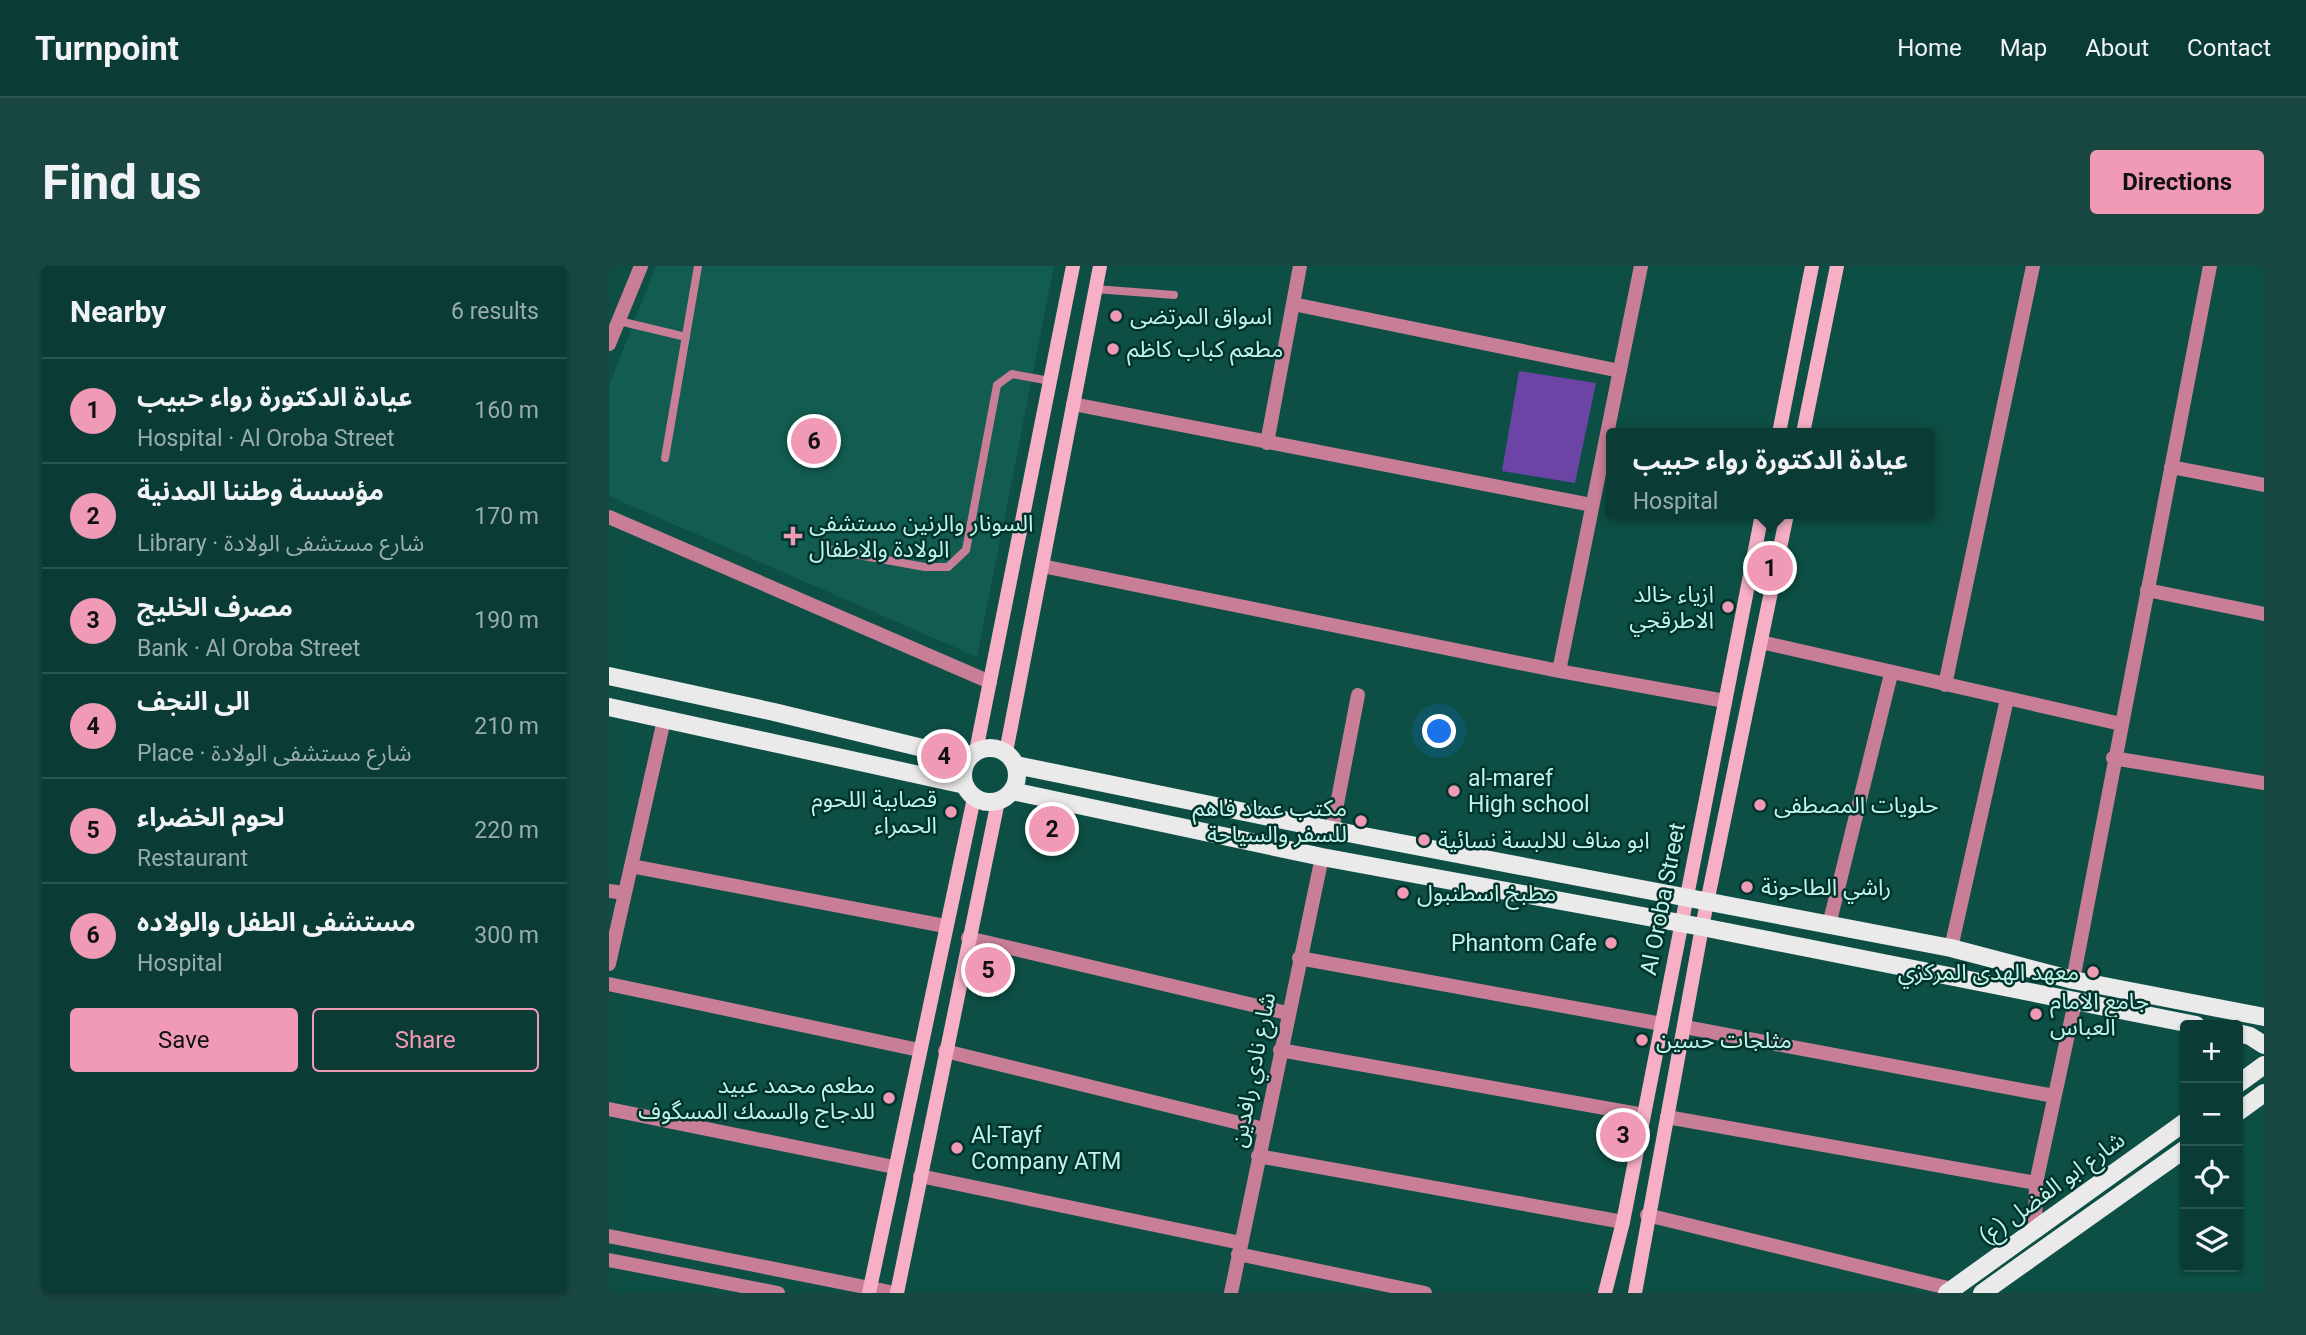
<!DOCTYPE html>
<meta charset="utf-8">
<style>
:root{--surface:#0a3b34;--page:#184640;--text:#f1f3f6;--muted:#99adac;--line:#2a554f;--accent:#f09ab5}
body{margin:0;font-family:Roboto,"Noto Sans Arabic",sans-serif;background:var(--page);color:var(--text)}
.controls{position:absolute;right:21px;bottom:21px;display:grid;overflow:hidden;border-radius:7px;box-shadow:0 2px 5px #0004}
.controls button{width:63px;height:63px;display:grid;place-items:center;padding:0;border:0;border-bottom:2px solid var(--line);background:var(--surface);color:var(--text);font:35px sans-serif}
.you{position:absolute;left:831px;top:466px;width:24px;height:24px;margin:-18px;border:5px solid #fff;border-radius:50%;background:#1a73e8;box-shadow:0 0 0 10px #1a73e833}
.badge{display:grid;place-items:center;width:46px;height:46px;border-radius:50%;background:var(--accent);color:#111;font-size:23px;font-weight:700}
.pin{position:absolute;translate:-50% -50%;border:4px solid #fff;box-shadow:0 2px 7px #0006}
.popup{position:absolute;left:997px;top:162px;width:329px;height:91px;box-sizing:border-box;display:grid;place-content:center;border-radius:7px;background:var(--surface);filter:drop-shadow(0 2px 5px #0005);font-size:23px;white-space:nowrap;color:var(--muted)}
.popup b{font-size:26px;color:var(--text)}
.popup::after{content:'';position:absolute;left:50%;top:100%;margin-left:-14px;border:14px solid transparent;border-top-color:var(--surface)}
.list{margin:0;padding:0;list-style:none}
h2{display:flex;justify-content:space-between;align-items:center;height:91px;margin:0;padding:0 28px;font-size:30px}
h2 small{font-size:23px;font-weight:400;color:var(--muted)}
.list li{display:grid;grid-template-columns:46px 1fr auto;gap:21px;align-items:center;box-sizing:border-box;height:105px;padding:0 28px;border-top:2px solid var(--line)}
.list b{display:block;font-size:26px;white-space:nowrap}
.list p{margin:0;font-size:23px;white-space:nowrap;color:var(--muted)}
.list em{font-size:23px;font-style:normal;color:var(--muted)}
.actions{display:flex;gap:14px;padding:21px 28px}
.actions a{flex:1;padding:16px 0;border:2px solid var(--accent);border-radius:7px;text-align:center;font-size:24px;color:var(--accent)}
.actions .main{background:var(--accent);color:#111}
.icon{flex:none;width:38px;height:38px;fill:none;stroke:currentColor;stroke-width:2;stroke-linecap:round;stroke-linejoin:round}
.map{position:relative;flex:none;width:1655px;height:1027px;overflow:hidden;border-radius:7px}
header{display:flex;align-items:center;gap:42px;box-sizing:border-box;height:98px;padding:0 35px;background:var(--surface);border-bottom:2px solid var(--line)}
header strong{font-size:33px}
nav{display:flex;gap:38px;margin-inline-start:auto;font-size:24px}
.intro{display:flex;align-items:center;justify-content:space-between;box-sizing:border-box;height:168px;padding:0 42px}
h1{margin:0;font-size:49px}
.button{padding:18px 32px;border-radius:7px;background:var(--accent);color:#111;font-size:24px;font-weight:700}
main{display:flex;gap:42px;padding:0 42px}
aside{flex:1;background:var(--surface);border-radius:7px;box-shadow:0 2px 5px #0004}
.map>svg:first-child{display:block}
.built{fill:#135c51}
.green{fill:#6c44a6}
.lines{fill:none;stroke-linecap:round;stroke-linejoin:round}
.service{stroke:#c87e96;stroke-width:8}
.minor{stroke:#c87e96;stroke-width:14}
.tertiary{stroke:#c87e96;stroke-width:14}
.secondary{stroke:#f6afc4;stroke-width:14}
.primary{stroke:#eaeaea;stroke-width:18}
.poi-dot{fill:#f09ab5;stroke:#00332b;stroke-width:2.5}
.labels{text-anchor:middle;dominant-baseline:central;stroke-width:5;stroke-linejoin:round;paint-order:stroke}
.poi-label{font-size:23px;fill:#c1f3e8;stroke:#00332b;text-anchor:start}
.street-label{font-size:23px;fill:#c1f3e8;stroke:#00332b}
</style>
<header>
<strong>Turnpoint</strong>
<nav><a>Home</a><a>Map</a><a>About</a><a>Contact</a></nav>
</header>
<div class="intro"><h1>Find us</h1><a class="button">Directions</a></div>
<main>
<aside>
<h2>Nearby<small>6 results</small></h2>
<ul class="list">
<li><span class="badge">1</span><div><b>عيادة الدكتورة رواء حبيب</b><p>Hospital · Al Oroba Street</p></div><em>160 m</em></li>
<li><span class="badge">2</span><div><b>مؤسسة وطننا المدنية</b><p>Library · شارع مستشفى الولادة</p></div><em>170 m</em></li>
<li><span class="badge">3</span><div><b>مصرف الخليج</b><p>Bank · Al Oroba Street</p></div><em>190 m</em></li>
<li><span class="badge">4</span><div><b>الى النجف</b><p>Place · شارع مستشفى الولادة</p></div><em>210 m</em></li>
<li><span class="badge">5</span><div><b>لحوم الخضراء</b><p>Restaurant</p></div><em>220 m</em></li>
<li><span class="badge">6</span><div><b>مستشفى الطفل والولاده</b><p>Hospital</p></div><em>300 m</em></li>
</ul>
<div class="actions"><a class="main">Save</a><a>Share</a></div>
</aside>
<div class="map">
<svg width="1655" height="1027" viewBox="0 0 1655 1027">
<rect width="100%" height="100%" fill="#0d4f45"/>
<path class="built" d="M47,0H445L368,391L0,230V120Z"/>
<path class="green" d="M910,105L987,117L966,217L893,205Z"/>
<g class="lines">
<path class="service" d="M486,23L565,29
M10,55L77,71
M56,192L89,0
M216,283L316,301H339L357,284L388,119L403,108L441,115"/>
<path class="minor" d="M684,38L1011,105
M0,78L32,0
M464,138L983,239
M658,177L691,0
M1562,201L1655,219
M0,251L381,416
M433,300L950,405L1116,435
M1538,324L1655,348
M1152,376L1512,458
M950,405L1032,0
M1336,419L1424,0
M1504,492L1655,517
M723,564L749,429
M22,600L336,660
M0,625L16,627
M1220,659L1282,408
M359,672L678,747
M1342,682L1398,433
M690,692L1053,758
M0,698L55,454
M1464,714L1601,0
M0,718L310,784
M1076,761L1445,830
M671,784L1035,849
M336,785L655,863
M0,843L285,901
M1058,851L1427,917
M649,890L1014,956
M311,910L632,977
M1038,949L1343,1023
M1426,964L1427,917L1466,736
M629,988L816,1027"/>
<path class="tertiary" d="M0,970L286,1027
M0,994L169,1027
M622,1027L713,591"/>
<path class="secondary" d="M1170,167L1203,0
M1194,167L1228,0
M367,485L464,0
M397,486L491,0
M260,1027L365,532
M288,1027L389,535
M996,1027L1014,956L1153,248
M1026,1027L1093,661L1178,248"/>
<path class="primary" d="M0,410L165,446L359,493
M0,441L356,519
M354 509a27 27 0 1 1 54 0a27 27 0 1 1-54 0Z
M407,499L723,564L1342,682L1464,714L1655,751
M403,525L713,591L1093,661L1587,759
M1629,767L1641,770L1655,779
M1629,818L1655,799
M1629,846L1655,827
M1338,1027L1576,856
M1373,1027L1576,883"/>
</g>
<g class="poi-dot">
<circle cx="507" cy="50" r="7"/>
<circle cx="504" cy="83" r="7"/>
<path d="M180.5 259.5h7v7h7v7h-7v7h-7v-7h-7v-7h7z"/>
<circle cx="1119" cy="341" r="7"/>
<circle cx="845" cy="525" r="7"/>
<circle cx="1151" cy="539" r="7"/>
<circle cx="342" cy="546" r="7"/>
<circle cx="752" cy="555" r="7"/>
<circle cx="815" cy="574" r="7"/>
<circle cx="1138" cy="621" r="7"/>
<circle cx="794" cy="627" r="7"/>
<circle cx="1002" cy="677" r="7"/>
<circle cx="1484" cy="706" r="7"/>
<circle cx="1427" cy="748" r="7"/>
<circle cx="1033" cy="774" r="7"/>
<circle cx="280" cy="832" r="7"/>
<circle cx="348" cy="882" r="7"/>
</g>
<g class="labels">
<g class="poi-label">
<text x="521" y="50">اسواق المرتضى</text>
<text x="518" y="83">مطعم كباب كاظم</text>
<text x="200" y="257">السونار والرنين مستشفى<tspan x="200" dy="26">الولادة والاطفال</tspan></text>
<text x="1105" y="328" text-anchor="end">ازياء خالد<tspan x="1105" dy="26">الاطرقجي</tspan></text>
<text x="859" y="512">al-maref<tspan x="859" dy="26">High school</tspan></text>
<text x="328" y="533" text-anchor="end">قصابية اللحوم<tspan x="328" dy="26">الحمراء</tspan></text>
<text x="1165" y="539">حلويات المصطفى</text>
<text x="738" y="542" text-anchor="end">مكتب عماد فاهم<tspan x="738" dy="26">للسفر والسياحة</tspan></text>
<text x="829" y="574">ابو مناف للالبسة نسائية</text>
<text x="1152" y="621">راشي الطاحونة</text>
<text x="808" y="627">مطبخ اسطنبول</text>
<text x="988" y="677" text-anchor="end">Phantom Cafe</text>
<text x="1470" y="706" text-anchor="end">معهد الهدى المركزي</text>
<text x="1441" y="735">جامع الامام<tspan x="1441" dy="26">العباس</tspan></text>
<text x="1047" y="774">مثلجات حسين</text>
<text x="266" y="819" text-anchor="end">مطعم محمد عبيد<tspan x="266" dy="26">للدجاج والسمك المسگوف</tspan></text>
<text x="362" y="869">Al-Tayf<tspan x="362" dy="26">Company ATM</tspan></text>
</g>
<g class="street-label">
<text transform="translate(1054 633) rotate(-79)">Al Oroba Street</text>
<text transform="translate(644 804) rotate(-79)">شارع نادي رافدين</text>
<text transform="translate(1443 922) rotate(-36)">شارع ابو الفضل (ع)</text>
</g>
</g>
</svg>
<div class="controls">
<button>+</button>
<button>−</button>
<button><svg class="icon" aria-label="locate" viewBox="0 0 24 24"><circle cx="12" cy="12" r="6"/><path d="M12 2v4M12 18v4M2 12h4M18 12h4"/></svg></button>
<button><svg class="icon" aria-label="layers" viewBox="0 0 24 24"><path d="M12 4l9 5-9 5-9-5zM3 14l9 5 9-5"/></svg></button>
</div>
<div class="you"></div>
<div class="pin badge" style="left:1161px;top:302px">1</div>
<div class="popup"><b>عيادة الدكتورة رواء حبيب</b>Hospital</div>
<div class="pin badge" style="left:443px;top:563px">2</div>
<div class="pin badge" style="left:1014px;top:869px">3</div>
<div class="pin badge" style="left:335px;top:490px">4</div>
<div class="pin badge" style="left:379px;top:704px">5</div>
<div class="pin badge" style="left:205px;top:175px">6</div>
</div>
</main>
